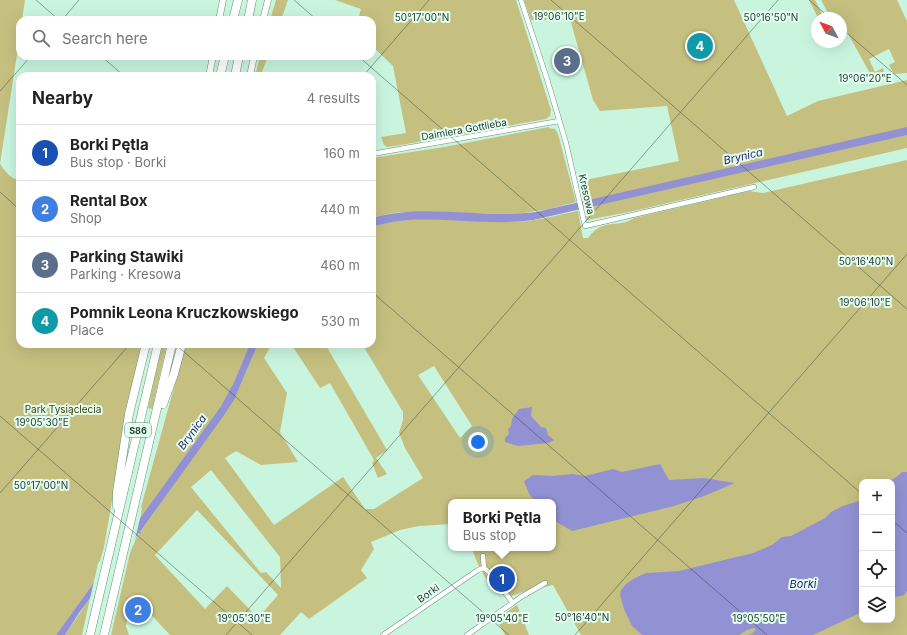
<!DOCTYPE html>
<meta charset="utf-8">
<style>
:root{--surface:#fff;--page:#f2f2f2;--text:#222;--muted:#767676;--line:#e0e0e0;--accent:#c14595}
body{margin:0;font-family:Inter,sans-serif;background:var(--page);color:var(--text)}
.controls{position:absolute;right:12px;bottom:12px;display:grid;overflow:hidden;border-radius:8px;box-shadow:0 4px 16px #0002}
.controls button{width:36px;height:36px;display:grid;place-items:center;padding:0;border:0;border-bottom:1px solid var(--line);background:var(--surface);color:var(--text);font:20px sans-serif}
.compass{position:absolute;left:811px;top:12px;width:36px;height:36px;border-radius:50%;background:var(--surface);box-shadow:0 4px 16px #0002;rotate:311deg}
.you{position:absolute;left:478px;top:442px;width:14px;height:14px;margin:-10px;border:3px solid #fff;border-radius:50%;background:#1a73e8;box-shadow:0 0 0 6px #1a73e833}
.badge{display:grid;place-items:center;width:26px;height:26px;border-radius:50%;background:var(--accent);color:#fff;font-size:13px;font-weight:700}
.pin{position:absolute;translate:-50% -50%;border:2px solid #fff;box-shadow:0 1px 4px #0006}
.popup{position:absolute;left:448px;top:499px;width:108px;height:52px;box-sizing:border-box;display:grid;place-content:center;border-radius:8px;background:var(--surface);filter:drop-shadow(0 1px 3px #0005);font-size:13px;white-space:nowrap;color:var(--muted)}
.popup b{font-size:15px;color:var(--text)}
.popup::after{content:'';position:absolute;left:50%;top:100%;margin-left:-8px;border:8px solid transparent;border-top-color:var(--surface)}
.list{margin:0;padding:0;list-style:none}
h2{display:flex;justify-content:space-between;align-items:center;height:52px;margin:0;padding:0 16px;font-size:17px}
h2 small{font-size:13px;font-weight:400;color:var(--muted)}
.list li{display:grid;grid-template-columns:26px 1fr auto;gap:12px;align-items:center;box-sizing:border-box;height:56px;padding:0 16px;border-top:1px solid var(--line)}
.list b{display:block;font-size:15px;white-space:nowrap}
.list p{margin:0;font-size:13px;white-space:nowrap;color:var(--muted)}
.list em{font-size:13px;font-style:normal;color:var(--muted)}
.icon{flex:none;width:22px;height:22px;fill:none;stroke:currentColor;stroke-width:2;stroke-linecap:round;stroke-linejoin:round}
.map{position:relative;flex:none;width:907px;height:635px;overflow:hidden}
.search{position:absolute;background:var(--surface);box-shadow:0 4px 16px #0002;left:16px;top:16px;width:360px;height:44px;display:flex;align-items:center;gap:10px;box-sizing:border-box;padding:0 14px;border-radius:12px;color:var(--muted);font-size:15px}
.panel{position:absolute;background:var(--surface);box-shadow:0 4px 16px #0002;left:16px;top:72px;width:360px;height:276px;border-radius:12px}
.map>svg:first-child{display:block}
.green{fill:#c5c080;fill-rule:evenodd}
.water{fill:#9291d3}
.pier{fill:#c9f5df}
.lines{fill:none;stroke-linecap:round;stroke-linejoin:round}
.minor-casing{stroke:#67917d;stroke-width:5.5}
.secondary-casing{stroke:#67917d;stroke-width:7}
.motorway-casing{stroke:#67917d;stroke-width:9}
.minor{stroke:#fff;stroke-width:4.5}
.secondary{stroke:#fff;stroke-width:6}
.motorway{stroke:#fff;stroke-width:8}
.ticks{fill:none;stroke:#2c3e35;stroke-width:1;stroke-opacity:0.45}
.labels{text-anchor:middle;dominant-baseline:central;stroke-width:4;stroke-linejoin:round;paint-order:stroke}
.shield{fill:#e3fef1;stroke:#63786d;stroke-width:1}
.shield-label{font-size:9px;font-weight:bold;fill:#2c3e35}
.street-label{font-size:10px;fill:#2c3e35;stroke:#e3fef1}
.park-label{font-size:10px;fill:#474205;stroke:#e3fef1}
.water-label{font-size:11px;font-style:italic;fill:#291b67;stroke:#e3fef1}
.ticks-label{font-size:10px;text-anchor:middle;fill:#2c3e35;stroke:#e3fef1;stroke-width:4;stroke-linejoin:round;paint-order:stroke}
</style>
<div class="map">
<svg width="907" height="635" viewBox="0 0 907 635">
<rect width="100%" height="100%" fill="#c9f5df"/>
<path class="green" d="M0,0H25L22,20H20V35L0,164C6,172 10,179 20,180V344H143L128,409L104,547L100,561L98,563L94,582L56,635H0Z
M276,0H288L281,20H270Z
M335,0H516L551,110L550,116L546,119L407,144L388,147L384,145L381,137L406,133L393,66L372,46V20H358L361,9Z
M524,0H734L787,116L818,101L907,80V148L629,212L587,220L580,181L679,161L667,106L600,111L593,100L568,12L539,22L531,20Z
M809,0H815L823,16L826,18H818Z
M821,0H897L907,21V73L894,74L889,65L895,62L889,49L869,59L875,72L883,68L884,73L880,80L873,79L846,30L841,26V18H832L829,15Z
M260,56H268L262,72L272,76H255Z
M549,127V128L555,129L558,134L576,202L549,209L517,214L406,212L392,213L372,218V158L444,147Z
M907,160V635H581L553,585L526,591L509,597C489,589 478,568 472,548H553V502H451V524L419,526L400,530L371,542L374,549L361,570L367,578L309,619L301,612L280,635H170L133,595L126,626L129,635H111L130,553L136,538L229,407L240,386L258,344H272L264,358L287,393L280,432L298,462L261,465L236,451L225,458L274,525L343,477L365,509H374L423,478L405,448L399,433L403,420V412L362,344H372V227C419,212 467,223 515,222C536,221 557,215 578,211L583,238H588C605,216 615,230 634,218L749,191L763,193ZM434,366L472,426L460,438L418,375ZM211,470L280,557L281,588L266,572L261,573L191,487ZM862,482H892V620H862ZM197,510L278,595L258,618L227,586L205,609L155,555Z
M162,344H167L152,409L148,408Z
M186,344H250L234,382L221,406L140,519L142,508L141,507Z
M291,344H325L387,450L376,458L387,474L378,478L372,463L374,460L330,383L320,388Z
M90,598L82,635H65Z
M517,605L529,635H505L496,619Z"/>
<path class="water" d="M907,127V135L533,220C479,228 425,210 372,227V218C425,203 482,219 536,212Z
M250,344H258L234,400L222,418L140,532L142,534L139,533L79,613L65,635H56L221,406L234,382Z
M532,407L531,416L541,427L546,428L548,435L554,440L548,443L518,446L505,442V438L509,434L508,430L511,426L512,419L519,409Z
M660,464L669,480L704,478L735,483L704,496L674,506L572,531L553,520V502C532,502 531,500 524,481L533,475L552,476L573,474L585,476L613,469L622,472Z
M902,472H907V591L904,595L892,598V482H883C891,481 896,478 902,472Z
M862,500V612L813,635H747L752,634L756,629L754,628L747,630L739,635H642L632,626L624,609L620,595L621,590L626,584L635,578L646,573L679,571L753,553L772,545L782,537L791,536L825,518L831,512L843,506Z"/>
<path class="pier" d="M141,514L134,544L89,603L95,577Z"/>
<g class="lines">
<defs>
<path id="minor" d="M521,0L547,79L566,143L585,226L754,187
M372,154L559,121
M483,556L484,568L490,573L513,603
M383,635L478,570L484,568
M467,635L521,597L545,583"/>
<path id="secondary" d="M219,20L223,0
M263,20L268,0
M209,76L213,56
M250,76L254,56"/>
<path id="motorway" d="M233,20L238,0
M248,20L252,0
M220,76L225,56
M235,76L239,56
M163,404L174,374L182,344
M117,506V492L129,414L146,344
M90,635L158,344
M104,635L172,344"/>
</defs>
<use href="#minor" class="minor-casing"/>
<use href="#secondary" class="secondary-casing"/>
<use href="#motorway" class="motorway-casing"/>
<use href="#minor" class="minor"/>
<use href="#secondary" class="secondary"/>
<use href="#motorway" class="motorway"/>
</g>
<path class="ticks" d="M36,0L59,20M294,0L317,20M551,0L907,309M809,0L830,18M62,20L79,0M841,28L907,85M101,56L124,76M358,56L862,494M363,76L429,0M0,91L31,56M0,192L20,210M372,292L767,635M175,344L509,635M0,416L252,635M0,493L130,344M892,520L907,533M226,635L778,0M575,635L907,254"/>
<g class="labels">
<rect class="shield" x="125" y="423" width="26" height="14" rx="3"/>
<g class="shield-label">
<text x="138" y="430">S86</text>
</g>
<g class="street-label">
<text transform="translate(464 129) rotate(-10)">Daimlera Gottlieba</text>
<text transform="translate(587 194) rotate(77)">Kresowa</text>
<text transform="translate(428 593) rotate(-35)">Borki</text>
</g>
<g class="park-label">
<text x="63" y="409">Park Tysiąclecia</text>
</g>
<g class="water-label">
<text transform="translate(743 156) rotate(-13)">Brynica</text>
<text transform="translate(192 432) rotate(-54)">Brynica</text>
<text x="803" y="584">Borki</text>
</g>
</g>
<g class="ticks-label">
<text x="559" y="20">19°06'10"E</text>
<text x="422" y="21">50°17'00"N</text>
<text x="771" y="21">50°16'50"N</text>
<text x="865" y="82">19°06'20"E</text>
<text x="866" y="265">50°16'40"N</text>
<text x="865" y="306">19°06'10"E</text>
<text x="42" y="426">19°05'30"E</text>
<text x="41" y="489">50°17'00"N</text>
<text x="582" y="621">50°16'40"N</text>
<text x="244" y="622">19°05'30"E</text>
<text x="502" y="622">19°05'40"E</text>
<text x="759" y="622">19°05'50"E</text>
</g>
</svg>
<div class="controls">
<button>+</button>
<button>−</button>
<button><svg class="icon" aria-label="locate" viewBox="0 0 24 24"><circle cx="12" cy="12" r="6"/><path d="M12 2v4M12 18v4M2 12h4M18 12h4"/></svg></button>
<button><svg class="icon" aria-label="layers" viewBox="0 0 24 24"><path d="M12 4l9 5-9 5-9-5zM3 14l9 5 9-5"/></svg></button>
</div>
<svg class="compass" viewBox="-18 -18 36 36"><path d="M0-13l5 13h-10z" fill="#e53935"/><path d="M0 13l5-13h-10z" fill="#767676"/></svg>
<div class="you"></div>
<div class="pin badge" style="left:502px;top:579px;background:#1a4fb4">1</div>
<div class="popup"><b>Borki Pętla</b>Bus stop</div>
<div class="pin badge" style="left:138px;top:610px;background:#3f7fe0">2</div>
<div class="pin badge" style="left:567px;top:61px;background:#5c6f8a">3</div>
<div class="pin badge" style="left:700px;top:46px;background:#0f9aa8">4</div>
<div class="search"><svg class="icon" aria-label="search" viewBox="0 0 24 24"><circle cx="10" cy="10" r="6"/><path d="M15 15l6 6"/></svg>Search here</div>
<section class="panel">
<h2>Nearby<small>4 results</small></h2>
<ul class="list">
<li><span class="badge" style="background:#1a4fb4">1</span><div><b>Borki Pętla</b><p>Bus stop · Borki</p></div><em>160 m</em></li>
<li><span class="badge" style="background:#3f7fe0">2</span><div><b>Rental Box</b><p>Shop</p></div><em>440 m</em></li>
<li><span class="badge" style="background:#5c6f8a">3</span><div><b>Parking Stawiki</b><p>Parking · Kresowa</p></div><em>460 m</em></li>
<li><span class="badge" style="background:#0f9aa8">4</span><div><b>Pomnik Leona Kruczkowskiego</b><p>Place</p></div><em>530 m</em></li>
</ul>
</section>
</div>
